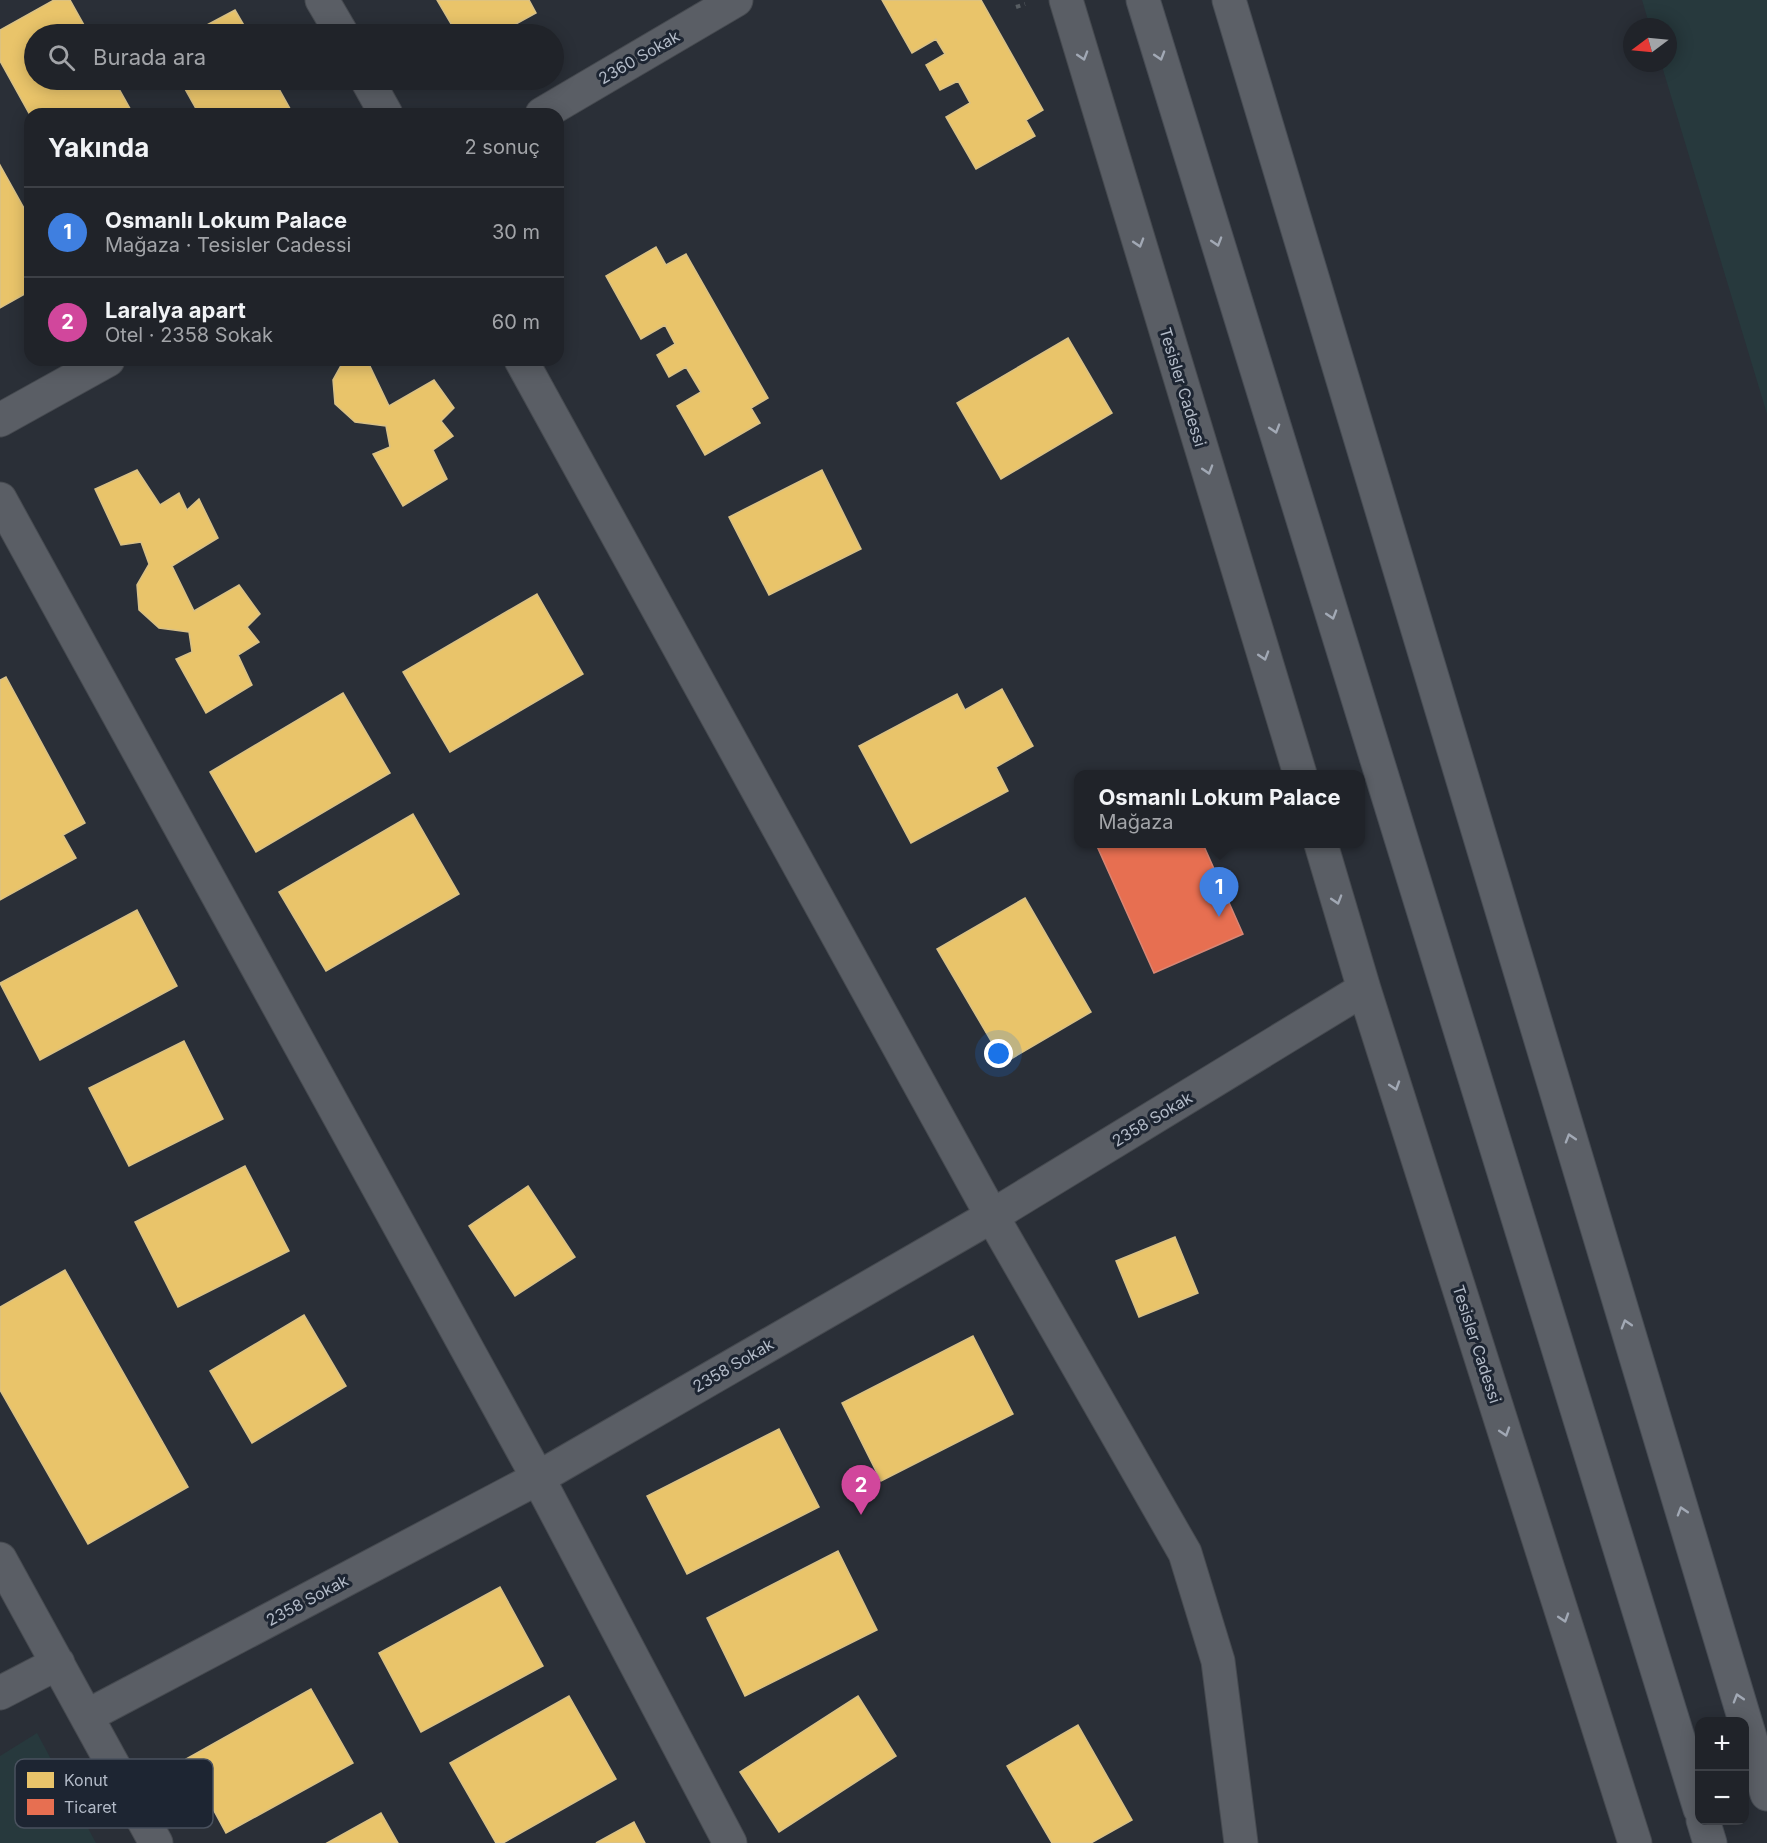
<!DOCTYPE html>
<html lang="tr">
<meta charset="utf-8">
<style>
:root{--surface:#202329;--page:#2d2f35;--text:#f1f3f6;--muted:#a2a4a8;--line:#3d4046;--accent:#838a95}
body{margin:0;font-family:Inter,sans-serif;background:var(--page);color:var(--text)}
.controls{position:absolute;right:18px;bottom:18px;display:grid;overflow:hidden;border-radius:12px;box-shadow:0 3px 15px #0003}
.controls button{width:54px;height:54px;display:grid;place-items:center;padding:0;border:0;border-bottom:2px solid var(--line);background:var(--surface);color:var(--text);font:30px sans-serif}
.compass{position:absolute;left:1623px;top:18px;width:54px;height:54px;border-radius:50%;background:var(--surface);box-shadow:0 3px 15px #0003;rotate:254deg}
.you{position:absolute;left:999px;top:1054px;width:21px;height:21px;margin:-15px;border:4px solid #fff;border-radius:50%;background:#1a73e8;box-shadow:0 0 0 9px #1a73e833}
.badge{display:grid;place-items:center;width:39px;height:39px;border-radius:50%;background:var(--accent);color:#fff;font-size:20px;font-weight:700}
.pin{position:absolute;translate:-50% -50px;filter:drop-shadow(0 2px 3px #0008)}
.pin::after{content:'';position:absolute;top:32px;width:21px;height:18px;background:inherit;clip-path:polygon(0 0,100% 0,50% 100%)}
.popup{position:absolute;left:1074px;top:770px;width:291px;height:78px;box-sizing:border-box;display:grid;place-content:center;border-radius:12px;background:var(--surface);filter:drop-shadow(0 2px 4px #0005);font-size:20px;white-space:nowrap;color:var(--muted)}
.popup b{font-size:22px;color:var(--text)}
.popup::after{content:'';position:absolute;left:50%;top:100%;margin-left:-12px;border:12px solid transparent;border-top-color:var(--surface)}
.list{margin:0;padding:0;list-style:none}
h2{display:flex;justify-content:space-between;align-items:center;height:78px;margin:0;padding:0 24px;font-size:26px}
h2 small{font-size:20px;font-weight:400;color:var(--muted)}
.list li{display:grid;grid-template-columns:39px 1fr auto;gap:18px;align-items:center;box-sizing:border-box;height:90px;padding:0 24px;border-top:2px solid var(--line)}
.list b{display:block;font-size:22px;white-space:nowrap}
.list p{margin:0;font-size:20px;white-space:nowrap;color:var(--muted)}
.list em{font-size:20px;font-style:normal;color:var(--muted)}
.icon{flex:none;width:33px;height:33px;fill:none;stroke:currentColor;stroke-width:2;stroke-linecap:round;stroke-linejoin:round}
.map{position:relative;flex:none;width:1767px;height:1843px;overflow:hidden}
.search{position:absolute;background:var(--surface);box-shadow:0 3px 15px #0003;left:24px;top:24px;width:540px;height:66px;display:flex;align-items:center;gap:15px;box-sizing:border-box;padding:0 21px;border-radius:33px;color:var(--muted);font-size:22px}
.panel{position:absolute;background:var(--surface);box-shadow:0 3px 15px #0003;left:24px;top:108px;width:540px;height:258px;border-radius:18px}
.map>svg:first-child{display:block}
.green{fill:#27393d}
.homes{fill:#e9c46a;stroke:#d9c186;stroke-width:1.5}
.shops{fill:#e76f51;stroke:#d78675;stroke-width:1.5}
.lines{fill:none;stroke-linecap:round;stroke-linejoin:round}
.minor-casing{stroke:#464a50;stroke-width:35}
.primary-casing{stroke:#474c54;stroke-width:35}
.path{stroke:#575d62;stroke-width:4;stroke-dasharray:4.5 4.5;stroke-linecap:butt}
.minor{stroke:#5a5e65;stroke-width:33}
.primary{stroke:#5c6067;stroke-width:33}
.oneway{stroke:#a1a8b4}
.oneway2{stroke:#a2a9b5}
.labels{text-anchor:middle;dominant-baseline:central;stroke-width:6;stroke-linejoin:round;paint-order:stroke}
.street-label{font-size:16px;fill:#b3bbc8;stroke:#1d2532}
.key{fill:#1d2532;stroke:#4a525f;stroke-width:1.5}
.key-label{font-size:16px;fill:#b3bbc8}
</style>
<div class="map">
<svg width="1767" height="1843" viewBox="0 0 1767 1843">
<rect width="100%" height="100%" fill="#2a2f37"/>
<path class="green" d="M1642,0H1767V414L1661,63H1668V27H1650Z
M37,1733L96,1843H0V1756Z"/>
<path class="homes" d="M54,0H70L89,34H34V80H114L132,112L127,114L30,115L0,61V30Z
M437,0H529L536,13L498,34H457Z
M882,0H981L1043,110L1026,120L1035,136L976,169L946,117L970,103L958,81L940,90L926,65L945,54L936,39L912,53Z
M235,10L249,34H190Z
M180,80H274L293,114H199Z
M0,165L30,219V291L0,308Z
M656,247L666,265L686,254L768,398L751,408L760,423L705,455L677,406L701,392L686,367L669,377L657,355L675,344L665,325L641,339L606,276Z
M1068,338L1112,413L1001,479L957,403Z
M344,360H367L389,406L434,380L454,408L441,421L453,436L433,450L447,479L403,506L373,454L390,447L386,426L355,422L335,404L333,380Z
M137,470L160,505L179,493L187,510L199,499L218,538L172,566L194,611L239,585L260,614L247,627L259,642L238,655L252,685L206,713L176,659L192,652L189,632L159,628L139,610L137,585L149,564L141,542L121,545L95,489Z
M822,470L861,549L769,595L729,517Z
M537,594L583,674L450,752L403,672Z
M6,677L85,823L63,835L76,858L0,900V680Z
M1002,689L1033,746L996,767L1008,791L911,843L859,746L957,694L965,710Z
M343,693L390,773L256,852L210,772Z
M413,814L459,894L326,971L279,892Z
M1025,898L1091,1012L1004,1063L937,949Z
M137,910L177,986L40,1060L0,983Z
M184,1041L223,1119L129,1166L89,1088Z
M245,1166L289,1251L178,1307L135,1222Z
M528,1186L575,1257L515,1296L469,1226Z
M1175,1237L1198,1293L1139,1317L1116,1261Z
M65,1270L188,1487L88,1544L0,1390V1307Z
M304,1315L346,1386L252,1443L210,1371Z
M973,1336L1013,1414L881,1481L842,1403Z
M779,1429L819,1507L687,1574L647,1496Z
M838,1551L877,1630L745,1696L707,1618Z
M500,1587L543,1666L421,1732L379,1653Z
M311,1689L353,1763L226,1833L186,1759Z
M569,1696L616,1779L503,1843H496L450,1763Z
M858,1696L896,1756L779,1832L740,1772Z
M1078,1725L1132,1820L1091,1843H1052L1007,1766Z
M381,1813L398,1843H327Z
M634,1822L645,1843H596Z"/>
<path class="shops" d="M1096,844H1203L1243,934L1154,973Z"/>
<g class="lines">
<defs>
<path id="minor" d="M322,0L342,34
M1066,0L1300,774
M367,80L386,114
M542,114L736,0
M521,360L992,1216L1185,1553L1218,1661L1241,1843
M0,420L108,360
M0,499L538,1478L730,1843
M1321,844L1364,989L1635,1843
M0,1559L156,1843
M0,1693L58,1663
M87,1716L538,1478L992,1216L1364,989"/>
<path id="primary" d="M1143,0L1700,1809
M1229,0L1767,1794
M1703,1820L1710,1843"/>
</defs>
<use href="#minor" class="minor-casing"/>
<use href="#primary" class="primary-casing"/>
<path class="path" d="M1016,7L1025,4"/>
<use href="#minor" class="minor"/>
<use href="#primary" class="primary"/>
</g>
<defs><path id="oneway-chevron" d="M-2-3.5L2.5 0L-2 3.5" fill="none" stroke-width="1.6" stroke-linecap="round" stroke-linejoin="round" transform="scale(1.5)"/></defs>
<g class="oneway">
<use href="#oneway-chevron" transform="translate(1083 56) rotate(73)"/>
<use href="#oneway-chevron" transform="translate(1139 243) rotate(73)"/>
<use href="#oneway-chevron" transform="translate(1208 470) rotate(73)"/>
<use href="#oneway-chevron" transform="translate(1264 656) rotate(73)"/>
<use href="#oneway-chevron" transform="translate(1337 900) rotate(73)"/>
<use href="#oneway-chevron" transform="translate(1395 1086) rotate(72)"/>
<use href="#oneway-chevron" transform="translate(1505 1432) rotate(72)"/>
<use href="#oneway-chevron" transform="translate(1564 1618) rotate(72)"/>
</g>
<g class="oneway2">
<use href="#oneway-chevron" transform="translate(1160 56) rotate(73)"/>
<use href="#oneway-chevron" transform="translate(1217 242) rotate(73)"/>
<use href="#oneway-chevron" transform="translate(1275 429) rotate(73)"/>
<use href="#oneway-chevron" transform="translate(1332 615) rotate(73)"/>
<use href="#oneway-chevron" transform="translate(1570 1138) rotate(-107)"/>
<use href="#oneway-chevron" transform="translate(1626 1324) rotate(-107)"/>
<use href="#oneway-chevron" transform="translate(1682 1511) rotate(-107)"/>
<use href="#oneway-chevron" transform="translate(1738 1698) rotate(-107)"/>
</g>
<g class="labels">
<g class="street-label">
<text transform="translate(639 57) rotate(-30)">2360 Sokak</text>
<text transform="translate(1183 387) rotate(73)">Tesisler Cadessi</text>
<text transform="translate(1152 1119) rotate(-31)">2358 Sokak</text>
<text transform="translate(1477 1344) rotate(72)">Tesisler Cadessi</text>
<text transform="translate(733 1365) rotate(-30)">2358 Sokak</text>
<text transform="translate(307 1600) rotate(-28)">2358 Sokak</text>
</g>
</g>
<rect x="15" y="1759" width="198" height="69" rx="9" class="key"/>
<rect x="27" y="1772" width="27" height="16" fill="#e9c46a"/>
<rect x="27" y="1799" width="27" height="16" fill="#e76f51"/>
<g class="key-label">
<text x="64" y="1786">Konut</text>
<text x="64" y="1813">Ticaret</text>
</g>
</svg>
<div class="controls">
<button>+</button>
<button>−</button>
</div>
<svg class="compass" viewBox="-18 -18 36 36"><path d="M0-13l5 13h-10z" fill="#e53935"/><path d="M0 13l5-13h-10z" fill="#a2a4a8"/></svg>
<div class="you"></div>
<div class="pin badge" style="left:1219px;top:917px;background:#3f7fe0">1</div>
<div class="popup"><b>Osmanlı Lokum Palace</b>Mağaza</div>
<div class="pin badge" style="left:861px;top:1515px;background:#d1479c">2</div>
<div class="search"><svg class="icon" aria-label="search" viewBox="0 0 24 24"><circle cx="10" cy="10" r="6"/><path d="M15 15l6 6"/></svg>Burada ara</div>
<section class="panel">
<h2>Yakında<small>2 sonuç</small></h2>
<ul class="list">
<li><span class="badge" style="background:#3f7fe0">1</span><div><b>Osmanlı Lokum Palace</b><p>Mağaza · Tesisler Cadessi</p></div><em>30 m</em></li>
<li><span class="badge" style="background:#d1479c">2</span><div><b>Laralya apart</b><p>Otel · 2358 Sokak</p></div><em>60 m</em></li>
</ul>
</section>
</div>
